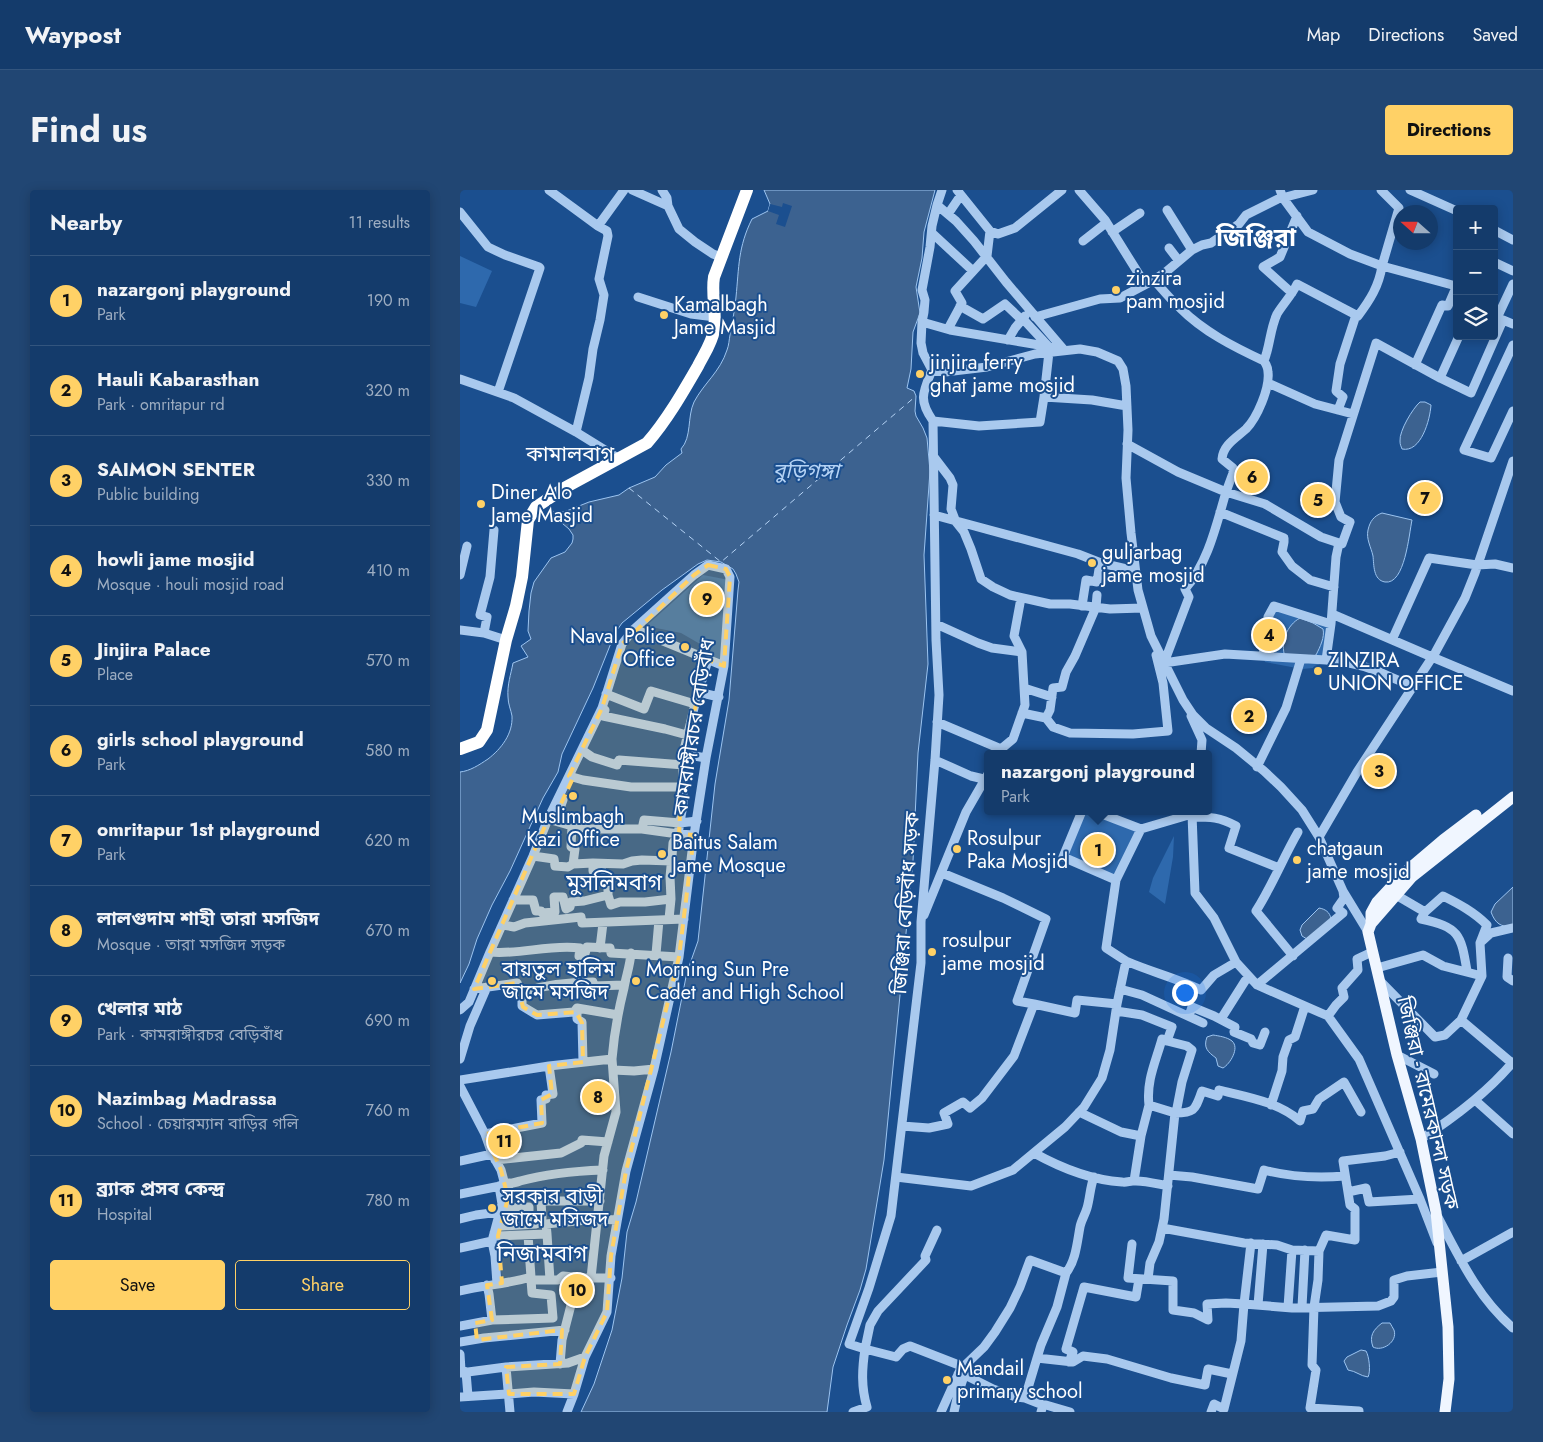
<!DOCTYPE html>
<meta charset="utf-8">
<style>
:root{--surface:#143b6b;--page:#214673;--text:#f1f3f6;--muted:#9dadc1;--line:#33557e;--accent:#ffd166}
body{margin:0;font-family:Jost,"Noto Sans Bengali",sans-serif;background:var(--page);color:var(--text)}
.controls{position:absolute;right:15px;top:15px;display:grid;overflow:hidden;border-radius:5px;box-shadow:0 2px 12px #0003}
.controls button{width:45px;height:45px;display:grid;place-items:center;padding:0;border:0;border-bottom:1px solid var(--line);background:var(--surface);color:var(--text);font:25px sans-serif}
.compass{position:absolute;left:933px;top:15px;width:45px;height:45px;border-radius:50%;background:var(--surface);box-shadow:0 2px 12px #0003;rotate:291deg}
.you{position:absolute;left:724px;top:802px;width:18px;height:18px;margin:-12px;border:4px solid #fff;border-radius:50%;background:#1a73e8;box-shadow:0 0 0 8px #1a73e833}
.badge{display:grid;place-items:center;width:32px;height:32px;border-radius:50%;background:var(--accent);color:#111;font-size:16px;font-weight:700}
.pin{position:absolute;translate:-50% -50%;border:2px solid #fff;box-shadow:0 1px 5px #0006}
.popup{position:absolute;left:524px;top:560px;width:228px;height:65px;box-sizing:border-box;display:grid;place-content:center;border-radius:5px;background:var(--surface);filter:drop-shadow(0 1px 4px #0005);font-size:16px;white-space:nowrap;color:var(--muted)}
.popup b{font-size:19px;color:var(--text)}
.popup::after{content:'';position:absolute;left:50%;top:100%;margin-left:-10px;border:10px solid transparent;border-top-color:var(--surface)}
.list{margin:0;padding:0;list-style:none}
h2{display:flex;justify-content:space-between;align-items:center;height:65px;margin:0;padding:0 20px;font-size:21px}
h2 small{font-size:16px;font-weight:400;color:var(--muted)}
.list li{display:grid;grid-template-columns:32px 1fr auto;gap:15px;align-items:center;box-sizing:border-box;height:90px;padding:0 20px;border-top:1px solid var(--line)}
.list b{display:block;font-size:19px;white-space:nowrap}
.list p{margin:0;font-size:16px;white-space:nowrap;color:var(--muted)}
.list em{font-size:16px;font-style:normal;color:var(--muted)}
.actions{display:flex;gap:10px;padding:15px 20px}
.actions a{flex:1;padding:11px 0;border:1px solid var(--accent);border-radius:5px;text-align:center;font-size:18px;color:var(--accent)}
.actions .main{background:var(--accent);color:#111}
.icon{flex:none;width:28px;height:28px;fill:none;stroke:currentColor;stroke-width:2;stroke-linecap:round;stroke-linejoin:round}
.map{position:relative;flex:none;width:1053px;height:1222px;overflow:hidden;border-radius:5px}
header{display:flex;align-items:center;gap:30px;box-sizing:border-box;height:70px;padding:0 25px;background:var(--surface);border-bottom:1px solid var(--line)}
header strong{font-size:24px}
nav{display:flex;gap:28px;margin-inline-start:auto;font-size:18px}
.intro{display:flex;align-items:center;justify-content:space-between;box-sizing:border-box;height:120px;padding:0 30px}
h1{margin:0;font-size:35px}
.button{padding:12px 22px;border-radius:5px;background:var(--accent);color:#111;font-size:18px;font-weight:700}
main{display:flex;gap:30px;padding:0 30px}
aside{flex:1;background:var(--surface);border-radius:5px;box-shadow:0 2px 12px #0003}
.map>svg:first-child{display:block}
.green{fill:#2e69ad}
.water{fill:#3c6290;stroke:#9cc4f0}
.pier{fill:#1b4f8f}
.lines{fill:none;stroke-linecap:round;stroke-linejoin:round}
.ferry{stroke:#b5d3f5;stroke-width:1;stroke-dasharray:6 5;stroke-linecap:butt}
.minor{stroke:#a9c9ee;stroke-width:9}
.major{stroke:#f0f6ff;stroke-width:11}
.highway{stroke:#fff;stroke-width:12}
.marked{fill:#ffd166;fill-opacity:0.2;stroke:#ffd166;stroke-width:4;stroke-dasharray:10 6;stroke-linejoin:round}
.poi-dot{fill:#ffd166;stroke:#1b4f8f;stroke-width:2}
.labels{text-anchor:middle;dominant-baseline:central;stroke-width:4;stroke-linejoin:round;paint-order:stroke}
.poi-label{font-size:20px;fill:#fff;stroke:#1b4f8f;text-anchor:start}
.street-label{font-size:20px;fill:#fff;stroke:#1b4f8f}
.neighbourhood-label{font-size:21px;fill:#fff;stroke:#1b4f8f}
.water-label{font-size:21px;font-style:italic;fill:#b5d3f5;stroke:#1b4f8f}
.quarter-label{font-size:22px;fill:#fff;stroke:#1b4f8f}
.district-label{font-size:25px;font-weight:bold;fill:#fff;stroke:#1b4f8f}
</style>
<header>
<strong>Waypost</strong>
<nav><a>Map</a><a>Directions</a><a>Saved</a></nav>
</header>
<div class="intro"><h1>Find us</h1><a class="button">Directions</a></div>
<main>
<aside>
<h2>Nearby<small>11 results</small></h2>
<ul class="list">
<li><span class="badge">1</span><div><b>nazargonj playground</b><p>Park</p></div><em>190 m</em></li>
<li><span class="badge">2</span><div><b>Hauli Kabarasthan</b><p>Park · omritapur rd</p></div><em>320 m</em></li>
<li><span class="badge">3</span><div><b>SAIMON SENTER</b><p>Public building</p></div><em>330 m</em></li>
<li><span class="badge">4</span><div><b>howli jame mosjid</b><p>Mosque · houli mosjid road</p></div><em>410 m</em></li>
<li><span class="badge">5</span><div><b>Jinjira Palace</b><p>Place</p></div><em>570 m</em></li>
<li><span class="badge">6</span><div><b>girls school playground</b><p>Park</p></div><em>580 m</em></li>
<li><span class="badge">7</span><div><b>omritapur 1st playground</b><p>Park</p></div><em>620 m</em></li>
<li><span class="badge">8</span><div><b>লালগুদাম শাহী তারা মসজিদ</b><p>Mosque · তারা মসজিদ সড়ক</p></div><em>670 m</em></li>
<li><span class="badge">9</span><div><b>খেলার মাঠ</b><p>Park · কামরাঙ্গীরচর বেড়িবাঁধ</p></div><em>690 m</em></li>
<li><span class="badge">10</span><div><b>Nazimbag Madrassa</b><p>School · চেয়ারম্যান বাড়ির গলি</p></div><em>760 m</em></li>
<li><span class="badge">11</span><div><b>ব্র্যাক প্রসব কেন্দ্র</b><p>Hospital</p></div><em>780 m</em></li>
</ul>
<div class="actions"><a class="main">Save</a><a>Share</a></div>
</aside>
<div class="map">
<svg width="1053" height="1222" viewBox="0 0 1053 1222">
<rect width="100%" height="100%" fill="#1b4f8f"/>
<path class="green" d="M0,66L32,81L16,117L0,113Z
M243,385L264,389L269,391L262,473L250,467L247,458L221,443L186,436Z
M827,416L846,422L869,437L866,470L853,478L842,479L805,472L803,466L812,422Z
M622,621H632L681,639L656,690L603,667Z
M714,646L713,667L705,714L689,702L693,688Z"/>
<path class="water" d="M304,0H475L464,42L462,68L456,97L460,123L453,142L451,179L447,198L454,201L456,206L455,221L456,226L463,238L467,248L470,281L464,365L468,474L458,563L453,671L424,970L406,1079L400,1100L387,1135L373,1177L367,1222H121L134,1194L152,1140L162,1088L167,1042L176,1012L211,862L227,782L238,751L255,594L269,510L278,400L279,392L276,384L273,379L261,372L247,370L238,374L202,400L162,433L155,443L133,498L102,564L98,582L83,608L50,681L32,715L17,749L9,774L0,793V582C10,581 19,575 28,569C41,559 53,544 52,526C51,520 48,514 48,507C47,495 51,484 53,473L68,467L61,456L71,449L68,441L69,421L71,403L74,392L91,368L105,362L112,353L113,349V345L109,339L90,323L91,321L97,322H104L129,312L159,305L169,298L195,287L206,275L222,263L221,259C232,247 227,227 234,212C244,193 260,182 267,160C269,155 269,150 270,145C272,132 275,120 276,107C279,77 278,57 292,29L308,21L310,14Z
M960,212H965L971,215C970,230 961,263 942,259C941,256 940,255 940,251C939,241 953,218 960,212Z
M922,323L952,330C949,344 945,395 925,392C913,390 914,375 913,366C911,357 906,349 908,340C910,331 914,326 922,323Z
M840,428L853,433L863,439C865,447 860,457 856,465L850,467H825C820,452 827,435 840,428Z
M1053,697V736C1041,738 1035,733 1031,722L1035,714Z
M859,718C865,719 870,722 871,729L847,749L842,746L840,740L842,735Z
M753,845C759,846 767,847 772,851C780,858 770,874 763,878L758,876L756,868C748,862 743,858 747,847Z
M922,1133H930C931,1135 933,1138 934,1140C938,1152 922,1162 913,1157C909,1146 913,1140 922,1133Z
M901,1160L906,1161C909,1166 911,1181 908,1187C900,1186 896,1181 888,1180L884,1171L887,1167Z"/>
<path class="pier" d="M323,13L332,16L325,37L316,34L319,25L308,21L310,14L322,17Z"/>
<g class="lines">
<path class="ferry" d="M169,298L261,372L456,206"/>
<path class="minor" d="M89,0L138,36L147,41L148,46L139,89L144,105L140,130L133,159L129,188L116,242
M172,0L208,16L219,39L235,52L253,64L261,67
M202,0L207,8L208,16
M619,0L645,30L685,94
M820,0L823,8L848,42L890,64L922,76L939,18L921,0
M950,0L997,21
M477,15L496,31L514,51L546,92L604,160
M707,20L732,60
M0,22L28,57L45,65L79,77L80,78L38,202
M488,24L501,5
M138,36L164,0
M1034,40L1053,50
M530,41L538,44L555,38L602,0
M652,42L680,23
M472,43L513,81
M623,51L646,33
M709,58L719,71
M1034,72L1053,81
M694,90C702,99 710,109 720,118C744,142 774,157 804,171
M832,103L803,77L820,67L837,26
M178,107L231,124L255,127
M500,116L523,129L545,114L562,130
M575,127L640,109L660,108L694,90L707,81L732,60L742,55L751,53L779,34L786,25L818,9L853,0
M563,129L589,157
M1043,130L1037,128L1053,94
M462,132L490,140L597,158
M488,139L502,113L495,101L527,66L530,41L497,0
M999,146L980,188L1011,203L1043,130L1053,134
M548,150L555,138L565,126
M1053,155L1004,260L1031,268L1053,221
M955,175L982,115L988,116L997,95
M472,180L485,182L527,177L575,164L620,159L637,162L658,171L663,179L666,196L668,240L666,288L671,343L678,400L691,446L723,510L733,525L746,538L776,558L804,581L821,597L842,620L859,647L883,701L908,742
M472,180L463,163L461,153L462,132L464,122L465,110L462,100L470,57L472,36L477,15L482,0
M0,189L54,208L116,242L158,268
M808,193L855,214L893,224
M584,207L589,162
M878,220L883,207L876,201L880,174L896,125
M473,231L519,236L580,232L584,207L632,210L667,216
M667,254L718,282L766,302L773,283V278L762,269C763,255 776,248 786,239C797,228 810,198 808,182C808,178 806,174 804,171C810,156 810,139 817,124C823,114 832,105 837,94L898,126C910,110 919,96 922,76L996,96
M474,267L490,288L493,295L491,319L496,332L504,342L511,359L521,389L533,397L550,405L590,414H610L650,419L683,418
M766,302L805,314L861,347L879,353L876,367L871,434L866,470L765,464L704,473L729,407L725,399C748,373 756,336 766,302Z
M760,322L824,348V352L822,362L832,376L850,390L874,397
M474,325L618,364L641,373L675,381
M879,353L882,354L890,332L881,327L875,312L879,270L916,153L980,188
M0,385L7,356
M637,405L636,417L615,466L606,482L602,497L593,498L590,520L586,528L593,537L610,543L673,544L708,541L703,493L696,465
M622,416L626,390L637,392L640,373
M872,424L972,467L1053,501
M476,434L518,453L532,458L562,462
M174,439L264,476
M0,440L24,443L46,450
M24,443L27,427L20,425L30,387L34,340
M932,450L969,368L1017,375L1035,374L1053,378
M803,466L808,427L814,416L871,434
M866,470C883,472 900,474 917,481C929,486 941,492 954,496
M564,498L592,507
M238,502L259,507
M146,504L184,519L191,501L235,514
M142,519L145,520L143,526L205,539L227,545
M562,523L586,528
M731,526L742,550L741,564
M477,532L541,559
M122,560L132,567L157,575L159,570L224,575
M223,564L246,568
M538,564L541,559L553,549L565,515L562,462L554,446L561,408
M475,570L511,586L528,590
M797,577L826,518L841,469
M109,586L123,590L171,597H224
M103,610L99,621L112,636L111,657L115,659L113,674
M622,621L603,667L656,690
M634,621L681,639
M732,627C750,627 760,627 776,636L769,658L819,678
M88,629L112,636L130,639H182L218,644L234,645
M182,639L184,630L220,633L237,631
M859,647L897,582L975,463L1005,408L1015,383L1053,271
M73,666L94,669L95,676L108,677L113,674L133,673L163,674L172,671L182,670L211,671
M133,673V681H142L143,694L148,695V705
M936,705L965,722L983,706C999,714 1014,722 1027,735L1020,753
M53,710H73L76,721H81L82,723L95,722L94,707H103L106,719L110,717L111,712L124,711L148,705L151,715L160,712H185L211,709
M965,722L961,729C999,737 1001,744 1007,781
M464,725L506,622L528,584
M209,729L211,709L210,687L212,666L213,653L218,644L223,615V564L235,514L248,470
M43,735L54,737L65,733L121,727L122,733L224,729
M140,758L143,733
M30,762C60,765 89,754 120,758L119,766L124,767L127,757L150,758L151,763L219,767
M196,764L199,730
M833,766L796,721C812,696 823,668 838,642
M1048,768L1047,787L1053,791
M666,771C691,782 717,788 741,800L754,785L776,772
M917,778L963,765L983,776L1022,786L1001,830L1053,874
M1022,786L1020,753L1031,743L1053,738
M920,791L975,847L985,845L1001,830
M797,795L883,723L877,718L884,708L883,701
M14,799L57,793L62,802C85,795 108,792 133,792L134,796L164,795
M660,799L682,805L743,833
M62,802V816L77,825L114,822L117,818L158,825
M574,814L615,823L617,810L657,814
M117,818V829L122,832L123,872
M0,820L9,812L30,762L73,666L88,629L142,518L162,454L174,439L234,385L248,375L266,379L270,387L264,476L246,568L234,645L219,767L194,879L166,981L151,1066L147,1122L125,1167L114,1204L107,1222
M656,821L682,825L712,837L707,851L702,849C696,871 686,891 689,915L715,923L704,1029L699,1052L690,1073L688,1089
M729,826L732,817L754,826L775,837L774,842L791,849L793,853L800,855L805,842
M868,826L876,815L884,807L882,798L898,780L897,769L912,762
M761,829L785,791L789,787
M707,851L727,856L732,860L722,892L716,923
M937,865L974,884
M0,869L10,836L27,797
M152,869C154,845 158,822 164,798C166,786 170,776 171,763
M153,880L174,881L194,879
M0,890L89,876L152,869L156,922L144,966L131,1088
M0,896L25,944L32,964L41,980L45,995
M1015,910L1053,944
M811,915L822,881L823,867L829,850L835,847L845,816
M619,922L661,942L681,946
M715,923C736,923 735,919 742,901L758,906L759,900C787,907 819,912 840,931L843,921L853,919L859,909L884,892L901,922
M442,936L469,938L488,934L484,923L503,912L510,918L522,908L554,866L574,814L557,811L586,729L543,708L482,683
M25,944L82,933L81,910L86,909V905L93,904L89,876
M961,949C995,927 1027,903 1053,872
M574,963C601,978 631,990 662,992C666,993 669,991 673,991C684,990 697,994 708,996
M35,970L101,963L121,953L122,950L148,952
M0,971L32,964
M709,985L732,987L798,999L804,980C830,987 858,988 885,986
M436,987L511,996L553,980L605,937L624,917L642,888L650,860L657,814L666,771L646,758L656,690L681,639L732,624L735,703L754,728L776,772L797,795L868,826L899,869L960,1009L977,1053
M674,991L681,946L689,915
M49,993L46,1018L69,1017V1029L82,1028L81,1011H140
M888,1002L906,998L909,1012L960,1009
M0,1004L45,995C50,993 55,993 60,991C86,984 116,981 143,980
M978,1027C999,1067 1018,1108 1053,1138
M0,1029L16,1025L39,1022
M42,1036L76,1034
M702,1038L784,1053L817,1055L832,1060L859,1061L858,1090L854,1117L852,1175L856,1180L850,1218L899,1221V1222
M477,1040L465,1066L466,1070L418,1121L410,1135L405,1159L436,1167L443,1159L450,1156L504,1177
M34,1043L38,1046L87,1044L86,1034L137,1029L157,1030
M87,1044L90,1090
M68,1045L71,1087
M672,1054L668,1088L713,1091V1120L734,1123L748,1130L747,1114L766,1113L784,1114L791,1053
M0,1058L32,1051
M859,1061L866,1045L895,1050V1019L890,1015L883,971L925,966L940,962
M1001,1071L1053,1042
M606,1083C616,1070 617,1053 620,1037C621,1031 625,1025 627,1018C630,1008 630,997 634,987
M37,1094L35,1066L32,1051L42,1014L39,996
M27,1095L29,1104L32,1130
M0,1101C23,1095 48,1094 71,1087V1090H98L103,1086L123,1088H151
M798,1115L803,1054
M828,1117L832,1060
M842,1117L845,1060
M0,1136L32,1130L93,1128L91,1105L72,1103L71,1090
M0,1152L24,1148L105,1140
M0,1164L1,1180L6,1182L8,1206
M609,1172L613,1162L606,1159L624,1097L676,1107L679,1089
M100,1174L102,1150L111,1115L123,1088
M46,1177L50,1222
M0,1183L46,1177L108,1173L125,1167
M498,1184L509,1187L533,1199L556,1207L565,1208L583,1215
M49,1204L74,1202L114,1204
M0,1207L47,1204
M565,1208L577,1168
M393,1222L407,1217C401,1197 402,1179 405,1159L389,1154L409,1098L431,1026L461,773V732L475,570L479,505L476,450L473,231C458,210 463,202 472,180
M481,1222L500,1180L524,1157L535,1142L550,1118L560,1097L570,1070L606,1083L597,1117L581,1155L577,1168L613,1172L623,1166L647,1169L711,1188L745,1195L748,1179L772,1184
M494,1222L498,1204L504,1186
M581,1222L583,1215H586L610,1222
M751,1222L754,1214L764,1219L781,1151L784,1114L832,1118L918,1116L931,1111L934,1107V1090L947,1086L982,1082"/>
<path class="major" d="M911,734V723L917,712L943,684L983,650L1016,625
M985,1222L989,1189L988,1137L976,1022L961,949L937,865L908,742L911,734L952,687L1053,607"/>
<path class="highway" d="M0,559L19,552L27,540L46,450L56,416L62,387L68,330L76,317L106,297L187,253C207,230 223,202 238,176C244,164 252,153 254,140C257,122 251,105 254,87L287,0"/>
</g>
<path class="marked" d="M248,375L266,379L270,387L264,476L248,470L223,564L219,644L234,645L219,767L166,981L151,1066L147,1122L125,1167L114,1204H49L46,1177L100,1174L102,1140L17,1150L15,1133L32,1130L27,1095L42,1093L38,1046L48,1008L41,980L25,944L82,933L81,910L92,904L89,876L123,872L122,833L116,822L77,825L63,817L57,793L14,799L88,629L98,632L99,618L113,588L109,586L142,518L162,454L234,385Z"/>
<g class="poi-dot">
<circle cx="656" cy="100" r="5"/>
<circle cx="204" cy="125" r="5"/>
<circle cx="460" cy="184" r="5"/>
<circle cx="21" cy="314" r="5"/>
<circle cx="632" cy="373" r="5"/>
<circle cx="225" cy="457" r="5"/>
<circle cx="858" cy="481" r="5"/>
<circle cx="113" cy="606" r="5"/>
<circle cx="497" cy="659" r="5"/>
<circle cx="202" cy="664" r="5"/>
<circle cx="837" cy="670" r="5"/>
<circle cx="472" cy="762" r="5"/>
<circle cx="32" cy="791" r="5"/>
<circle cx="176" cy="791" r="5"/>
<circle cx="32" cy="1018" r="5"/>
<circle cx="487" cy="1190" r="5"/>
</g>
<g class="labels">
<g class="poi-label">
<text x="666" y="88">zinzira<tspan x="666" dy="23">pam mosjid</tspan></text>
<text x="214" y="114">Kamalbagh<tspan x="214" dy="23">Jame Masjid</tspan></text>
<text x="470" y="172">jinjira ferry<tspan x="470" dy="23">ghat jame mosjid</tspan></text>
<text x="31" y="302">Diner Alo<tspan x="31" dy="23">Jame Masjid</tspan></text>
<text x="642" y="362">guljarbag<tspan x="642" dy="23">jame mosjid</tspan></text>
<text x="215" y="446" text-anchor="end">Naval Police<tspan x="215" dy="23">Office</tspan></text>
<text x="868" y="470">ZINZIRA<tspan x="868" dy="23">UNION OFFICE</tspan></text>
<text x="113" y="626" text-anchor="middle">Muslimbagh<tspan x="113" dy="23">Kazi Office</tspan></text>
<text x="507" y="648">Rosulpur<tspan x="507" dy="23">Paka Mosjid</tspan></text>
<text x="212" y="652">Baitus Salam<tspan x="212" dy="23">Jame Mosque</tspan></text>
<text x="847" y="658">chatgaun<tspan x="847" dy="23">jame mosjid</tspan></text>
<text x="482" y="750">rosulpur<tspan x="482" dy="23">jame mosjid</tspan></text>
<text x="42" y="779">বায়তুল হালিম<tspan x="42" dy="23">জামে মসজিদ</tspan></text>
<text x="186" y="779">Morning Sun Pre<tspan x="186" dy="23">Cadet and High School</tspan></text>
<text x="42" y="1006">সরকার বাড়ী<tspan x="42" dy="23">জামে মসিজদ</tspan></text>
<text x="497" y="1178">Mandail<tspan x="497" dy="23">primary school</tspan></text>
</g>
<g class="street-label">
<text transform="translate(234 537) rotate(-81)">কামরাঙ্গীরচর বেড়িবাঁধ</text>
<text transform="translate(446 713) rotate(-86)">জিঞ্জিরা বেড়িবাঁধ সড়ক</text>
<text transform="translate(968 913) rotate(77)">জিঞ্জিরা - রামেরকান্দা সড়ক</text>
</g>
<g class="neighbourhood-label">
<text x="110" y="264">কামালবাগ</text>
</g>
<g class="water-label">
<text x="346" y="281">বুড়িগঙ্গা</text>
</g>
<g class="quarter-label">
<text x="154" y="692">মুসলিমবাগ</text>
<text x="82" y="1063">নিজামবাগ</text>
</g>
<g class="district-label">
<text x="796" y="47">জিঞ্জিরা</text>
</g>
</g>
</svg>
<div class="controls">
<button>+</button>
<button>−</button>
<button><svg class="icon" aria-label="layers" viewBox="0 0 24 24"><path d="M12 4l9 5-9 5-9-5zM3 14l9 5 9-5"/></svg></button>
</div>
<svg class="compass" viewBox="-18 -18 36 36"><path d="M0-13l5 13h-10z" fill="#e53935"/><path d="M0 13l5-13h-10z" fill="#9dadc1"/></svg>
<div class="you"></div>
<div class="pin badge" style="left:638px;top:660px">1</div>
<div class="popup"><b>nazargonj playground</b>Park</div>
<div class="pin badge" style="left:789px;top:526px">2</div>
<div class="pin badge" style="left:919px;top:581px">3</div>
<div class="pin badge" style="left:809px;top:445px">4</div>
<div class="pin badge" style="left:858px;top:310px">5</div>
<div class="pin badge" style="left:792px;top:287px">6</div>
<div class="pin badge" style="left:965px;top:308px">7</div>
<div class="pin badge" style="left:138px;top:907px">8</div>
<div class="pin badge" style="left:247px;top:409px">9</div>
<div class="pin badge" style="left:117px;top:1100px">10</div>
<div class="pin badge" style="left:44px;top:951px">11</div>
</div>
</main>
